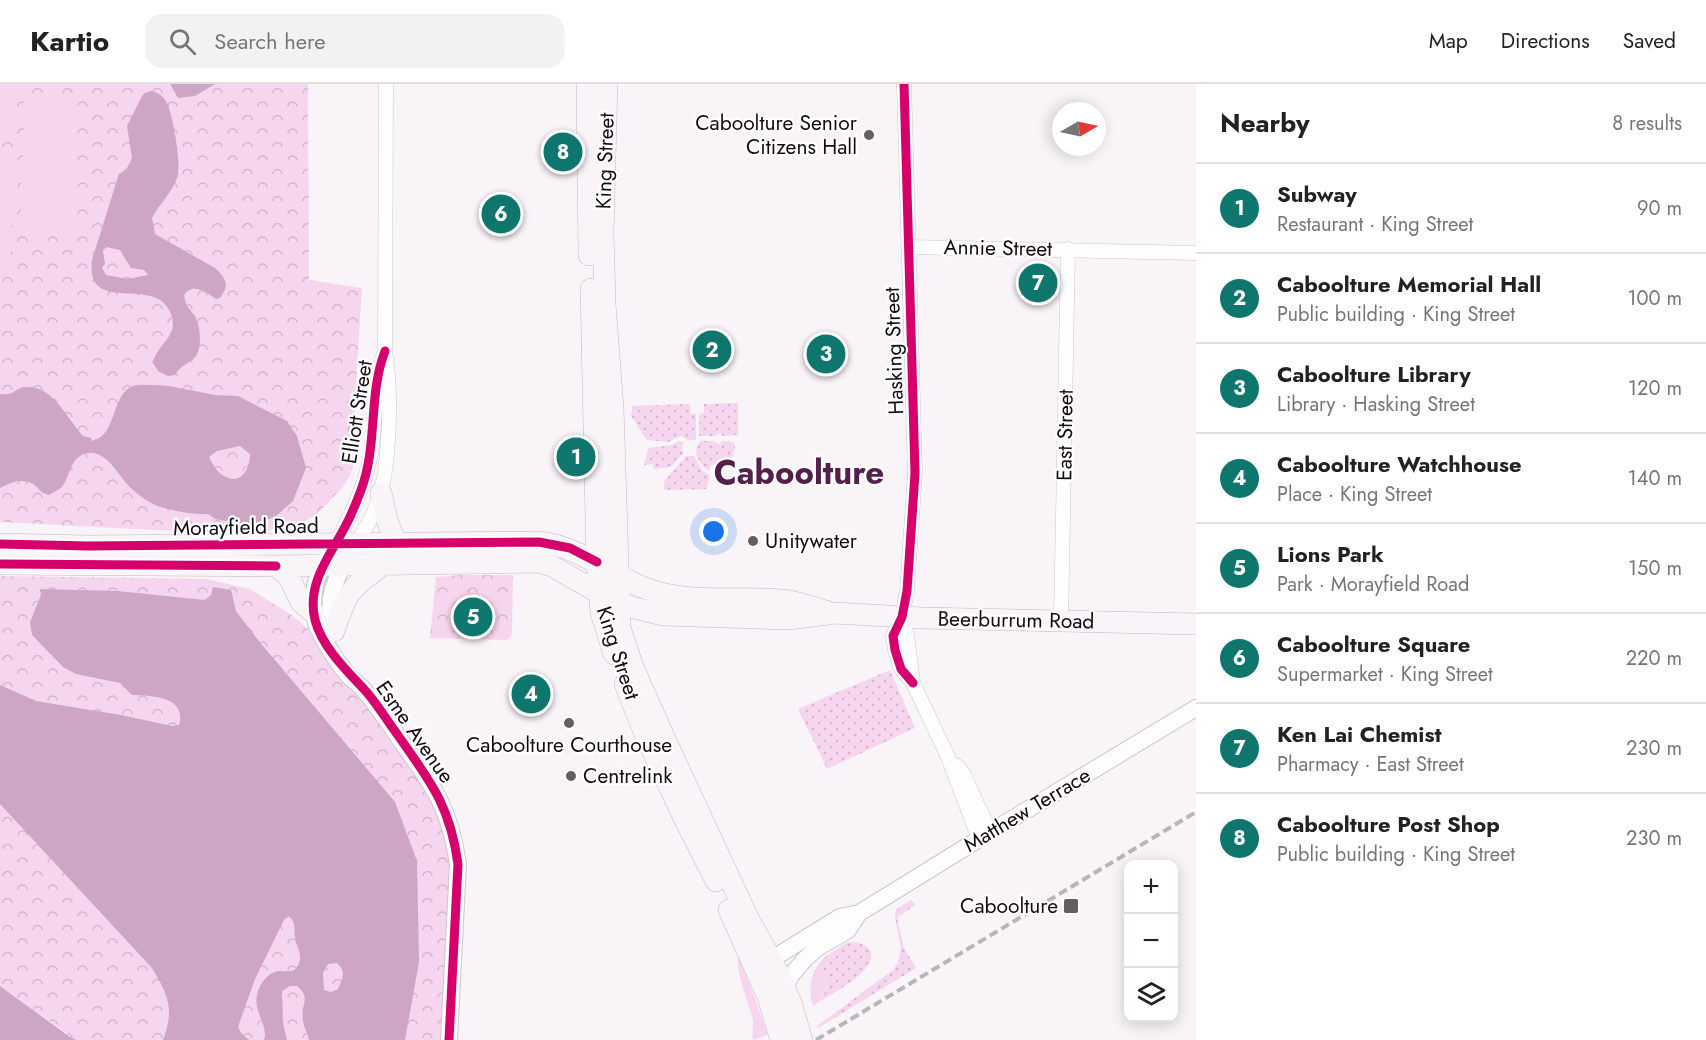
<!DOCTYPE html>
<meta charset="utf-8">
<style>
:root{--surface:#fff;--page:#f2f2f2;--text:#222;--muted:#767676;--line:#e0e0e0;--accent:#0f766e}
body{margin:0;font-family:Jost,sans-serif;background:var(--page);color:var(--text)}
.controls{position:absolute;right:18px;bottom:18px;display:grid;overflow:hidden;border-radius:12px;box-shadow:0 3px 15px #0003}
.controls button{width:54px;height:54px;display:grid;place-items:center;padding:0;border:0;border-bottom:2px solid var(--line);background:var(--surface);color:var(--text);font:30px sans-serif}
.compass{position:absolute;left:1052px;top:18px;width:54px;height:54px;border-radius:50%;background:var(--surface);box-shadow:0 3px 15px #0003;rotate:81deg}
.you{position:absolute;left:714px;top:448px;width:21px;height:21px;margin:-15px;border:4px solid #fff;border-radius:50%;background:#1a73e8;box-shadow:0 0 0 9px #1a73e833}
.badge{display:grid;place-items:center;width:39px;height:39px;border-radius:50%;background:var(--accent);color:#fff;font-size:20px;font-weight:700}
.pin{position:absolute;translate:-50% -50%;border:3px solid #fff;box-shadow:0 2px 6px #0006}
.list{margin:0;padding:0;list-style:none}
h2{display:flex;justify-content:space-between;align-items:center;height:78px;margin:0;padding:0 24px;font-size:26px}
h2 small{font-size:20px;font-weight:400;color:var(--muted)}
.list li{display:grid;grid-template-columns:39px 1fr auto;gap:18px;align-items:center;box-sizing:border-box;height:90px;padding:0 24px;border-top:2px solid var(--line)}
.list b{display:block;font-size:22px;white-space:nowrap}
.list p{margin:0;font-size:20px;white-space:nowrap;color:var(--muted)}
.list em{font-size:20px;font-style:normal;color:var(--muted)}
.icon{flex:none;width:33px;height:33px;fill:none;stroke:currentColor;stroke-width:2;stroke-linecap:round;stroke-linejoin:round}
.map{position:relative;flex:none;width:1196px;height:956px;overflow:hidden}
header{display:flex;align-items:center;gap:36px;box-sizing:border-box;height:84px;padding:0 30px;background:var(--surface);border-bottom:2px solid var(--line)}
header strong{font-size:28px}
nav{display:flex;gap:33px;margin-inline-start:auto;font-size:21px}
.search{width:420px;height:54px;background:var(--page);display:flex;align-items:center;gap:15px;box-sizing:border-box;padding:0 21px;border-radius:18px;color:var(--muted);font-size:22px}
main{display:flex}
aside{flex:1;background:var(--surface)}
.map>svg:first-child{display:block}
.grass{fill:url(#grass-dots)}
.park{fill:url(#park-crowns)}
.garden{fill:#f6d6ef}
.water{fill:#cda6c5;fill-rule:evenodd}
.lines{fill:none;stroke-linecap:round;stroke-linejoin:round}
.minor-casing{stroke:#cdc6cb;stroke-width:15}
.tertiary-casing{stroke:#cdc6cb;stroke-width:18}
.primary-casing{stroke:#c5bac3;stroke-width:22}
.minor{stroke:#fefdfe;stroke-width:14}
.tertiary{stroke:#fefdfe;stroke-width:16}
.primary{stroke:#f9f4f8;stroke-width:21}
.rail{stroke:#b8b7b8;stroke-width:4;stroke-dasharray:9 4.5;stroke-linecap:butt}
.cycleway-casing{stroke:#fff;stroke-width:13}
.cycleway{stroke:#d6006c;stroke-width:9}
.poi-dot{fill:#645d62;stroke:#fff;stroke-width:2}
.labels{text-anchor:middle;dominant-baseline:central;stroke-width:4.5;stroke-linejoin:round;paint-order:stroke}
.poi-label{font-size:21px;fill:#130b12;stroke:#fff;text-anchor:end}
.street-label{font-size:21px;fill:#130b12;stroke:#fff}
.town-label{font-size:33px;font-weight:bold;fill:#551f4c;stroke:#fff}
</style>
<header>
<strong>Kartio</strong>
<div class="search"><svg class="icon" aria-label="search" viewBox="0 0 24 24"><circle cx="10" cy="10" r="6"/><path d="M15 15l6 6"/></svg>Search here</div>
<nav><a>Map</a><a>Directions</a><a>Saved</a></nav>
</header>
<main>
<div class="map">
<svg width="1196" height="956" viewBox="0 0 1196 956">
<defs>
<pattern id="grass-dots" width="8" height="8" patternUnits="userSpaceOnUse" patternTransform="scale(1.5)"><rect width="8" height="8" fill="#f6d6ef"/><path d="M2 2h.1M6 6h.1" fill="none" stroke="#d2b6cc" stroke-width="1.8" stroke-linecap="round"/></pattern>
<pattern id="park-crowns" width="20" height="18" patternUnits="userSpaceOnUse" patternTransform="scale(1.5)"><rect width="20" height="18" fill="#f6d6ef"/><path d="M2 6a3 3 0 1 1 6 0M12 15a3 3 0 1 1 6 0" fill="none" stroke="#d2b6cc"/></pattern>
</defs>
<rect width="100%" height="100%" fill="#f9f4f8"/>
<path class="grass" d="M738,319V351L723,352L720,349L714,352H699V330L704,329V320Z
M690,320V330H696V356H688L681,352L668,358L647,356L630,330L632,329V322Z
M678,357L684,359L682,362L683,370L671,383L654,385L653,380L644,381L648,365C659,360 668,365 678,357Z
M701,357H714L719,360L723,357L734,358L735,365L730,380L726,378L711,381L709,387C700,381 693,370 698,360Z
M686,372H694L702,386L710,392L706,405L663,406L665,396Z
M890,586L915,644L827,685L798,625Z
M911,816L915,821L897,834L904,864L916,884L818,944L817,942L893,886C908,866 896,852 895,830L897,825Z
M848,858C856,858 868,859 871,869C875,888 833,909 819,918C830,905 827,893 820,878C828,869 838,865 848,858Z"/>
<path class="park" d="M0,0H308L309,196L362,204L352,361L353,385L343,403L317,430L294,443L263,447H173L0,438Z
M461,491H513L512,551L507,556L430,554L436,493Z
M0,492L207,495L250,505L290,530L313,549L361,602L454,751L449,956H76L0,902Z"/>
<path class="garden" d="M0,0H16L14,53L0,52Z
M25,10L78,13L73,150L20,147Z
M0,69L14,70L10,189H0Z
M738,872L755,914L768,951L753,956C751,948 755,940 752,932C747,915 736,889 738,872Z
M820,878C828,895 830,911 813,922C808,906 810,891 820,878Z"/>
<path class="water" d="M170,0H215L195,12L178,14Z
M151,7C157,8 162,11 166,17C173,30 182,81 177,94C172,109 159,120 152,134L155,150L215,184C226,194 230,201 220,214L216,215C206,208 193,198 184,211C186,223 188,222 194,231C201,240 202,263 196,272C189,281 181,280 175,291L168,292L158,287L153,279C156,263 173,255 173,239C173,235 171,229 169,226C152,192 85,232 92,176L117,96L119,90L126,86L132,74L127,42L142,12L145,9ZM106,163L120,166L131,184L144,186L148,191L128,195L106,191L102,184L105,180L103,167Z
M152,301L169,302L215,311L238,312L287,337L297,352L306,384L293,417L276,432L260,439L243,440L215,435L208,430C195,431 166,426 153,420C144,415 134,408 127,400C116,387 101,359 80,372C71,377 69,392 64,400C61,405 54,408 49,411C40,409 40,405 33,400C22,393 10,399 0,404V310C15,312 15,303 27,303C52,301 68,335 83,352L91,354L92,357C118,351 110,311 133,302C138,300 147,301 152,301ZM240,362L250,370C250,385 241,402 224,392C217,389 212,379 209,373L217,367Z
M213,503L231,506L236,527L258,556L395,718L417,777L419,878L405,956H309C308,949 304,944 303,937C300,921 312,914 297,902H290L282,907L283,939L287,956H264C269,943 253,927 257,911C259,901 267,889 278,887C286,886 296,892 300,876C301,867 296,861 295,853C293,843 297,840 289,832L284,836L255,895L238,943L242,950L249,956H163C175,925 168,911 152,884L0,720V601L36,617L121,631L172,642L179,641C187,612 152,612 132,611L120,599L76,590L63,583L32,551L30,538L41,511L40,505L118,507L205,516L211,511ZM337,879C347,888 342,895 338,905L331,908L324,906L323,889L328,880Z
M0,902L66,950L76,956H0Z"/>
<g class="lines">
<defs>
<path id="minor" d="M904,0L915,389L907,507L902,533L893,552L895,566L901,585L913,599
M908,163L1196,169
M357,459C364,446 373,433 378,418C390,383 392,305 385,267L386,0
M335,460C351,432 366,401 371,369C376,335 373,300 385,267
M902,533L907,551L913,599L948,673L979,755
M1061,538L1068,165
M956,681L963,689L990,748"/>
<path id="tertiary" d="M327,473C315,493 309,515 316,539C321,554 339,581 350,593C354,597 359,600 363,605C377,621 389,639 401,657C433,701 450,724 458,780L449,956
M334,548C325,519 333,498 348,473
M765,886L772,875L840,833L859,829L869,823L979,755L1196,624
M785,903L792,890L806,874L819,863L848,846L859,829"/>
<path id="primary" d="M587,0L589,171
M607,0L603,149L605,220L613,324L620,544L633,583L664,653L748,834L778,888L791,919L802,956
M591,205L597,478L601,529L614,570
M381,409L387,436L396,459
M0,460L88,462L539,458C585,463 614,496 657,508C700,520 746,511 790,517C802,519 814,524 826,527
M0,480L276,482L538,478L552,482L599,509L631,523L663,531L789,535L835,529L922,534L1196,540
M276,482L289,493L301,518L314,529
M334,547C347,508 349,505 383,481
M625,600L647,655L684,734L716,797
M729,826L768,913L781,956"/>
</defs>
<use href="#minor" class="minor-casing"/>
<use href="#tertiary" class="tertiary-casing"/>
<use href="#primary" class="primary-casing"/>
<use href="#minor" class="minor"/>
<use href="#tertiary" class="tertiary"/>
<use href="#primary" class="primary"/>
<path class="rail" d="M816,956L1196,728"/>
<defs>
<path id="cycleway" d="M904,0L915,389L907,507L902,533L893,552L895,566L901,585L913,599
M385,267C368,311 378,361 361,406C357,417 352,429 347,439C331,471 306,498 315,536C322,562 344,584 361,602C375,616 385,634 397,650C430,697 450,721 458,780L449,956
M0,460L88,462L539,458L570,464L597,478
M0,480L276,482"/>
</defs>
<use href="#cycleway" class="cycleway-casing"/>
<use href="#cycleway" class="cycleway"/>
</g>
<g class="poi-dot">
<circle cx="869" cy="51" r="6"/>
<circle cx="753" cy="457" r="6"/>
<circle cx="569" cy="639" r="6"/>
<circle cx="571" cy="692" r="6"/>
<rect x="1063" y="814" width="16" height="16" rx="3"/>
</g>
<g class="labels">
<g class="poi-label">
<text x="857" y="39">Caboolture Senior<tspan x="857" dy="24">Citizens Hall</tspan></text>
<text x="765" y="457" text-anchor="start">Unitywater</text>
<text x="569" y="661" text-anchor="middle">Caboolture Courthouse</text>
<text x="583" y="692" text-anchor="start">Centrelink</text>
<text x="1058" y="822">Caboolture</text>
</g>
<g class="street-label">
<text transform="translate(605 77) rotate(-88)">King Street</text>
<text transform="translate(998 164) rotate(1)">Annie Street</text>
<text transform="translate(894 267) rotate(-92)">Hasking Street</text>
<text transform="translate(357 328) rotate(-81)">Elliott Street</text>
<text transform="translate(1065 351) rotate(-89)">East Street</text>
<text transform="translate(246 443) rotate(-1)">Morayfield Road</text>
<text transform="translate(1016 536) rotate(1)">Beerburrum Road</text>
<text transform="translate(618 569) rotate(72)">King Street</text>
<text transform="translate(415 648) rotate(55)">Esme Avenue</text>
<text transform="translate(1027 726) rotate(-31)">Matthew Terrace</text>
</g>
<g class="town-label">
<text x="799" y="388">Caboolture</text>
</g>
</g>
</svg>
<div class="controls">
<button>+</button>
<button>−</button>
<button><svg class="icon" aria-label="layers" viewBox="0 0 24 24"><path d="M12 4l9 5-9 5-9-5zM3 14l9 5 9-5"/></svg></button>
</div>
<svg class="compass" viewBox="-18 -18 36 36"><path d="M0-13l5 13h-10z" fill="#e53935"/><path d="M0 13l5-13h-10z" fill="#767676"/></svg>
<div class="you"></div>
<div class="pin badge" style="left:576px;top:373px">1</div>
<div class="pin badge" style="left:712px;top:266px">2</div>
<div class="pin badge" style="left:826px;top:270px">3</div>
<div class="pin badge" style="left:531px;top:610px">4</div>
<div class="pin badge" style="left:473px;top:533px">5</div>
<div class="pin badge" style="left:501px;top:130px">6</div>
<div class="pin badge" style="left:1038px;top:199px">7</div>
<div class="pin badge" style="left:563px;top:68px">8</div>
</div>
<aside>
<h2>Nearby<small>8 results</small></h2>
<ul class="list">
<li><span class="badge">1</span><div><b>Subway</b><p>Restaurant · King Street</p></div><em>90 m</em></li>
<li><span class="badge">2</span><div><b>Caboolture Memorial Hall</b><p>Public building · King Street</p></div><em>100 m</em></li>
<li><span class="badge">3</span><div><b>Caboolture Library</b><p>Library · Hasking Street</p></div><em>120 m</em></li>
<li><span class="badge">4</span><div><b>Caboolture Watchhouse</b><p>Place · King Street</p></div><em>140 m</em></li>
<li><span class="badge">5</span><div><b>Lions Park</b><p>Park · Morayfield Road</p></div><em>150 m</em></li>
<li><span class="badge">6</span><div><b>Caboolture Square</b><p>Supermarket · King Street</p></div><em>220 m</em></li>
<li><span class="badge">7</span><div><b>Ken Lai Chemist</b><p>Pharmacy · East Street</p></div><em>230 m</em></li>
<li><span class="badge">8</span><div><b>Caboolture Post Shop</b><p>Public building · King Street</p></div><em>230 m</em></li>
</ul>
</aside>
</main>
